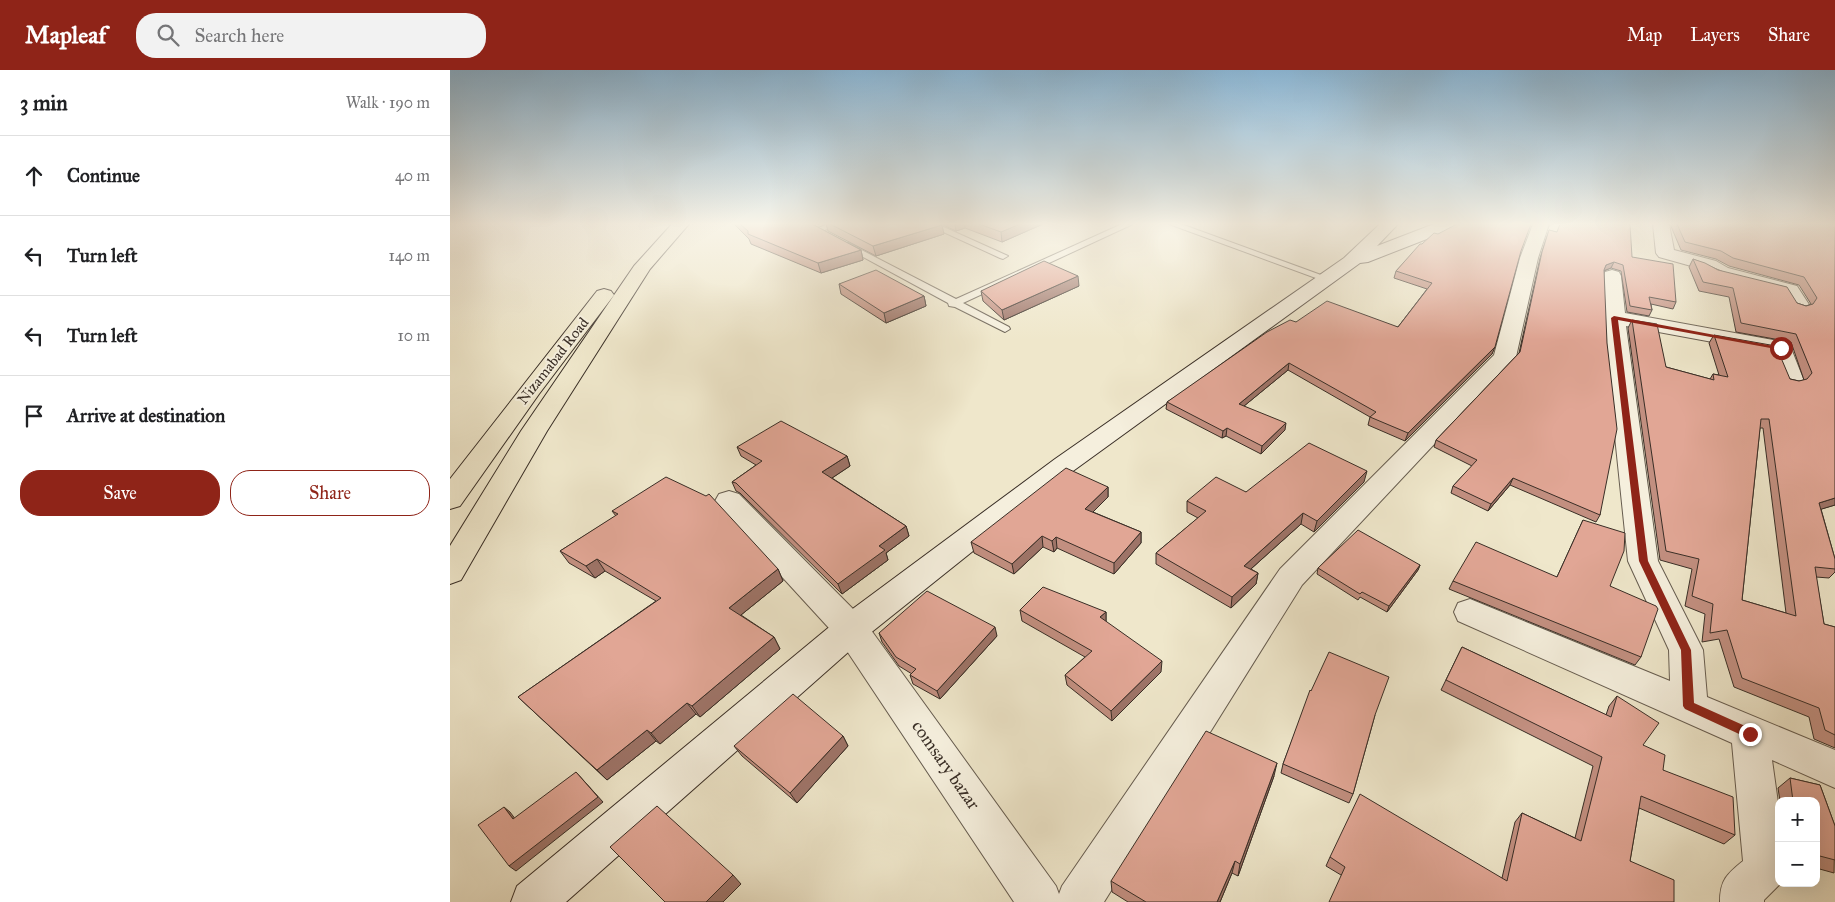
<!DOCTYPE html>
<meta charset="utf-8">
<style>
:root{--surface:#fff;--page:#f2f2f2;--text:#202124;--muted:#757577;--line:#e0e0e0;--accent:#8f2418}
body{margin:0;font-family:"IM FELL Great Primer",serif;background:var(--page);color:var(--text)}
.controls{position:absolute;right:15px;bottom:15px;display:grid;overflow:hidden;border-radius:10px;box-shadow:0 5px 20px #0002}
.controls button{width:45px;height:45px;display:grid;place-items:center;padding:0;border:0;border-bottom:1px solid var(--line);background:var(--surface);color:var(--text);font:25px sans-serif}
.stop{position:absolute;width:15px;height:15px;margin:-11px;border:4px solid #8f2418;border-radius:50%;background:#fff}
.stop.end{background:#8f2418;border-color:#fff;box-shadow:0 1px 5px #0008}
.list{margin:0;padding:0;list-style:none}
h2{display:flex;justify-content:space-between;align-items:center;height:65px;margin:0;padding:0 20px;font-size:21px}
h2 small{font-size:16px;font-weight:400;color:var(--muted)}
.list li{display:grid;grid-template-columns:32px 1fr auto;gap:15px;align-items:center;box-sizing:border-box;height:80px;padding:0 20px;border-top:1px solid var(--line)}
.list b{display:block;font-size:19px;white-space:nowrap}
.list em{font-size:16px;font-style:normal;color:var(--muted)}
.actions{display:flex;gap:10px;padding:15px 20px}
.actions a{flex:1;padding:11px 0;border:1px solid var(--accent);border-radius:20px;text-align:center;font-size:18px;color:var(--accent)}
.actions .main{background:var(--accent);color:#fff}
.icon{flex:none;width:28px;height:28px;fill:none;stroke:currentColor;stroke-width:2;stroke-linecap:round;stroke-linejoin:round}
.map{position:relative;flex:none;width:1385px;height:832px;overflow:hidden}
header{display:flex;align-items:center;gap:30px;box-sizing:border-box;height:70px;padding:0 25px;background:var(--accent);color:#fff}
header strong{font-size:24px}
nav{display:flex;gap:28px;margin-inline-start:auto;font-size:18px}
.search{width:350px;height:45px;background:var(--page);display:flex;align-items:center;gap:12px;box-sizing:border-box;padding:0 18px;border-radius:20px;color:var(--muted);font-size:19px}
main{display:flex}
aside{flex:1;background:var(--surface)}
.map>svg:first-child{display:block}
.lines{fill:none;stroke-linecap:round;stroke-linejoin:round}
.lane-casing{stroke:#665c4f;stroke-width:2}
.street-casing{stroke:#665c4f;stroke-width:2}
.secondary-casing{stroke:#392e26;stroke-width:2}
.highway-casing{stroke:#392e26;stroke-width:2}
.lane{fill:#f5efdd;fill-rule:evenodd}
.street{fill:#f5efdd;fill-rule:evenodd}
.secondary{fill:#f5efdd;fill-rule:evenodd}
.highway{fill:#efe7cb;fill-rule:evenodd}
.wall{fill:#c28f80;stroke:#392e26;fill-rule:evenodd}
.shaded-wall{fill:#9e7468;stroke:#392e26}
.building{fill:#e1a695;stroke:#392e26;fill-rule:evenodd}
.route{fill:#8f2418}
.labels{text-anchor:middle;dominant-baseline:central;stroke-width:4;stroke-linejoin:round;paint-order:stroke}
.street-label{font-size:15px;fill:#392e26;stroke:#f5efdd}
.near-street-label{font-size:18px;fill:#392e26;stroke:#f5efdd}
</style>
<header>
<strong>Mapleaf</strong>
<div class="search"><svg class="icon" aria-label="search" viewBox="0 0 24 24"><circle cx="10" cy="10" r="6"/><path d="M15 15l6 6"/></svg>Search here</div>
<nav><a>Map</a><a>Layers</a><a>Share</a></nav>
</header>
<main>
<aside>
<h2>3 min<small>Walk · 190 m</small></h2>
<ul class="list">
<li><svg class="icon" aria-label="ahead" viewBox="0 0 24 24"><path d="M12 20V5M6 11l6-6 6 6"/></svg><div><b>Continue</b></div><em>40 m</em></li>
<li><svg class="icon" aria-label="left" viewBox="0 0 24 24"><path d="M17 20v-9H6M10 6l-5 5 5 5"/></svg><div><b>Turn left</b></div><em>140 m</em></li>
<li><svg class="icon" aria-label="left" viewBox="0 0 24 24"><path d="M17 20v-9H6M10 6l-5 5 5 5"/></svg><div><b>Turn left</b></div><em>10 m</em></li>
<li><svg class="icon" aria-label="arrive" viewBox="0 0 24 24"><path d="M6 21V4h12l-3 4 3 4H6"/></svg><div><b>Arrive at destination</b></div></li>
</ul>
<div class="actions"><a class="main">Save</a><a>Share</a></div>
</aside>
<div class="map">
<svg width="1385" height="832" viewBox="0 0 1385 832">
<rect width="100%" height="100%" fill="#efe7cb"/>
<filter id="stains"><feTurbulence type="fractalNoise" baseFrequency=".004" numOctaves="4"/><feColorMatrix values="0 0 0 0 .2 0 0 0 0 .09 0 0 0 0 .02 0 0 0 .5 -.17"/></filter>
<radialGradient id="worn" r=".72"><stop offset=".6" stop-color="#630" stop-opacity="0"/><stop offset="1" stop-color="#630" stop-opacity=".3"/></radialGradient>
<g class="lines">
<defs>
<path id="lane" d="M378,154H390L367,163L363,160Z
M476,154H487L558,186L553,189L550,188Z
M672,154H683L513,233L559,257L560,259L555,262L505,237L499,236L498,233L391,175L392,173H398L506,229Z
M719,154H731L882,209L877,212L874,211Z"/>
<path id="street" d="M1083,154H1099L1088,188L1066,287L852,515L654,832H564L389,569L269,438L265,431L269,424L279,421L289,424L413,549L606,816L609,824L612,816L830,499L1044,285L1070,188Z
M1203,154H1219L1224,180L1266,191L1278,198L1347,216L1360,236L1357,240L1350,242L1343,240L1333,224L1264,206L1252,199L1209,187L1206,183Z
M1162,200L1169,202L1171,206L1175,243L1339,273L1354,311L1350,316L1342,318L1334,316L1322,283L1176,256L1208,491L1253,580L1257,627L1385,680V718L1322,690L1329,740V813H1331L1314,830V832H1270C1270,810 1277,804 1293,791L1282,673L1008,551L1004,542L1008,533L1020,529L1220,611L1219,580L1178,491L1156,280L1153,206L1155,202Z"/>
<path id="secondary" d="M930,154H948L927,176L984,154H1007L1005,158L918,192L910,193L623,401L413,569L116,832H61L67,816L389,549L605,389L894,188Z"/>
<path id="highway" d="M222,154H239L200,199L97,361L11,510L0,514V476L71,361L184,196Z
M154,219L161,221L164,225L161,229L89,324L10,436L0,439V409L147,221Z"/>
</defs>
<use href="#lane" class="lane-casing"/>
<use href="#street" class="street-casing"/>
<use href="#secondary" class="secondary-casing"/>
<use href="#highway" class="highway-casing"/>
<use href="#lane" class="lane"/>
<use href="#street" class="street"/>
<use href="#secondary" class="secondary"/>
<use href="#highway" class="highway"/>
</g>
<path class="wall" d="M284,154H362L411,180L413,190L371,203L301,174L299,169Z
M376,154H491L494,164L426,186L378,161Z
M491,154H593L552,172L515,158L506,161Z
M1220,154H1385V435L1371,439L1385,489V502L1379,508L1366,507L1374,554L1385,557V678L1364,669L1359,647L1284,617L1269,569L1252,572L1255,544L1235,536L1242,499L1210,490L1178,258L1182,250L1216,297L1260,309L1263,304L1269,305L1259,273L1264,265L1340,309L1349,311L1354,310L1341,272L1286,262L1279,227L1249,221L1239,197L1243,189L1347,233L1356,236L1361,234L1349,215L1279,196L1266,189L1231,180ZM1310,358H1313L1336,543L1292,530Z
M1099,160L1182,187L1226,232L1223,239L1201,234L1202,240L1199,246L1177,242L1171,201L1161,198L1154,201L1150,445L1146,452L1060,415L1038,441L1001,423L1003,416L1022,396L984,377L986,370L1069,283L1090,188Z
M972,174L1070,183L1042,284L955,371L918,355L920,347L838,300L794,336L835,360L811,384L776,366L772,368L716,339L717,332L846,252L948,257L977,219L944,208L946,201Z
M389,214L474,226L476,236L436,253L391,224Z
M629,216L554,250L533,231L531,221Z
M287,377L397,386L400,396L382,408L456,456L459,466L436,483L438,490L392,524L290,423L286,421L282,412L306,395L291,386Z
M914,412L864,462L851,454L801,499L808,503L806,514L781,538L706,494V483L748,448L737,442V431L796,422Z
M658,417V427L643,442L691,462V473L664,504L607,478L604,482L593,477L564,504L524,483L521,472Z
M162,441L328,499L333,511L291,545L324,567L330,579L250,647L246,644L210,674L206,671L157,710L68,627L206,531L155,501L145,508L119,493L110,481L166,446Z
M1133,450L1160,516L1191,587L1185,595L999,519L1003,511L1107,507Z
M970,495L968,500L937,542L910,527L908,530L867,504L868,498Z
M570,540L656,542V552L711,602L662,651L617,615L615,605L635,587L572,551Z
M429,563L547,566L490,629L463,614L460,605L462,604L449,596L432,572Z
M1012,577L1156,645L1159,636L1167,626L1193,675L1213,700L1285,765L1274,774L1189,738L1180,791L1224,832L891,805L876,796L880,787L1052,808L1065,752L1072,743L1125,768L1143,696L991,620Z
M861,621L925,645L903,724L899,733L831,703L833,694Z
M393,666L398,676L347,733L292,686L284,676Z
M824,706L788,806L782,803L770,832H678L662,822L661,811Z
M1340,708L1370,715L1385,756L1384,803L1366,798V731H1330L1328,718Z"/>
<path class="shaded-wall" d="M505,154H515V158L506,161Z
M570,154H593L552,172L551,162Z
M492,155L494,164L426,186L423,176Z
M411,180L413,190L371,203L368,193Z
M1164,192L1161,198L1153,201L1156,195Z
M628,206L629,216L554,250L552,240Z
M474,226L476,236L436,253L434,243Z
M1045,277L1042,284L955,371L958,363Z
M839,293L838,300L788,341L789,334Z
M836,353L835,360L811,384L812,376Z
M777,358L776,366L772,368L773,361Z
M397,386L400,396L376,412L372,402Z
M917,401L914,412L864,462L867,451Z
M1063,408L1060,415L1038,441L1041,434Z
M658,417V427L636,449L635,439Z
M1385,428V435L1362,442L1369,433Z
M853,443L851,454L793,506L794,496Z
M456,456L459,466L436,483L438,490L392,524L388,514L429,476Z
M691,462V473L664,504V493Z
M592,466L593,477L564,504L562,494Z
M606,467L607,478L604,482L602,471Z
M147,489L155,501L145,508L136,496Z
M970,495L968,500L937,542L939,536Z
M328,499L333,511L286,549L279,538Z
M808,503L806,514L781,538L782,527Z
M656,542V553L650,547Z
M545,557L547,566L490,629L487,621Z
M324,567L330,579L250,647L242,636Z
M712,591L711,602L662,651L661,641Z
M237,633L246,644L210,674L201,663Z
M197,660L206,671L157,710L147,700Z
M393,666L398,676L347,733L340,723Z
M827,693L824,706L788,806L790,794Z
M126,702L153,732L66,801L59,796Z
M54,737L60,742L69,754L63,749Z
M785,791L782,803L770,832H767Z
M283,805L291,814L273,832H256Z"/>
<path class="building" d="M290,154H362L411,180L368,193L298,164V161Z
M380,154H491L492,155L423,176Z
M529,154H570L551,162Z
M1007,154H1081L1071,181L1045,277L958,363L920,347L926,342L839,293L789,334L836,353L812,376L777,358L773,361L717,332L817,262L840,250L846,252L877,231L948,257L982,213L946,201L970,174H972L984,163L988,164Z
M1110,154H1180L1182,187L1223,194L1226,232L1199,227L1202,240L1180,236L1173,195L1164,192L1156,195L1154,200L1157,273L1167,359L1150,445L1063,408L1041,434L1003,416L1027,390L986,370L1070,282L1092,182L1099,160L1107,162Z
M1227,154H1385V428L1369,433L1385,489V499L1365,497L1374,554L1385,557V665L1375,660L1369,638L1292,608L1277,560L1260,563L1263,534L1242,526L1249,489L1216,481L1182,250L1207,254L1216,297L1264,310L1263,304L1278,307L1264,265L1326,276L1340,309L1349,311L1357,309L1362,303L1346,264L1291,253L1283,218L1253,212L1243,189L1255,193L1268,200L1337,217L1347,233L1356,236L1363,234L1367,228L1354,207L1283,188L1271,181L1235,172ZM1311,349H1319L1346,546L1292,530Z
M594,191L628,206L552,240L531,221Z
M426,200L474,226L434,243L389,214Z
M331,351L397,386L372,402L456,456L429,476L435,480L388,514L286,413L282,412L312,391L287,377Z
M859,373L917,401L867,451L853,443L794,496L808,503L782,527L706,483L756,441L737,431L766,407L796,422Z
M616,398L658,417L635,439L691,462L664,493L606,467L602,471L592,466L562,494L521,472Z
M216,407L256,426L259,424L328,499L279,538L324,567L242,636L237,633L201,663L197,660L147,700L68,627L211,528L147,489L136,496L110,481L168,444L162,441Z
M1133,450L1175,463L1174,481L1160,516L1206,536L1208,539L1191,587L1003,511L1026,472L1107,507Z
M908,460L970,495L939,536L912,522L910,524L868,498Z
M593,517L656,542L650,547L712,591L661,641L615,605L642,581L570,540Z
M477,521L545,557L487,621L460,605L466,599L446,587L429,563Z
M1012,577L1161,647L1167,626L1209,653L1193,675L1215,685L1213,700L1283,727L1285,765L1191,726L1180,791L1224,810V832H879L895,797L880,787L910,724L1057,811L1072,743L1131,771L1152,687L996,610Z
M879,582L939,607L925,645L903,724L833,694L860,620L861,621Z
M343,624L393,666L340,723L284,676Z
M756,661L827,693L790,794L785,791L767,832H696L661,811Z
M126,702L148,727L59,796L28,755L54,737L63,749Z
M1340,708L1370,715L1385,756V790L1366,785V731H1343Z
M207,736L283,805L256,832H215L160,777Z"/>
<linearGradient id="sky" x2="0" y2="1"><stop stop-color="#8bb8d8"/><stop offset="0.57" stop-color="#f8f4e8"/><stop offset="1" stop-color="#f8f4e8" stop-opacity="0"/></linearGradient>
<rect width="1385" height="270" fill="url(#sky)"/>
<path class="route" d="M1164,246L1334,278L1331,280L1168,250L1198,491L1241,580L1244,633L1304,660L1306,664L1304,667L1300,669L1235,639L1233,636L1231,580L1189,491L1161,248Z"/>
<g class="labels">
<g class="street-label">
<text transform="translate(103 291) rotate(-52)">Nizamabad Road</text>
</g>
<g class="near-street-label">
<text transform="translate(496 695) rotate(55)">comsary bazar</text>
</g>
</g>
<rect width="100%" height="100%" filter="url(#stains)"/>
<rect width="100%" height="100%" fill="url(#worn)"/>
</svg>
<div class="controls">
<button>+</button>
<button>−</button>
</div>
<div class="stop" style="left:1331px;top:278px"></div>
<div class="stop end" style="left:1300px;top:664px"></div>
</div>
</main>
